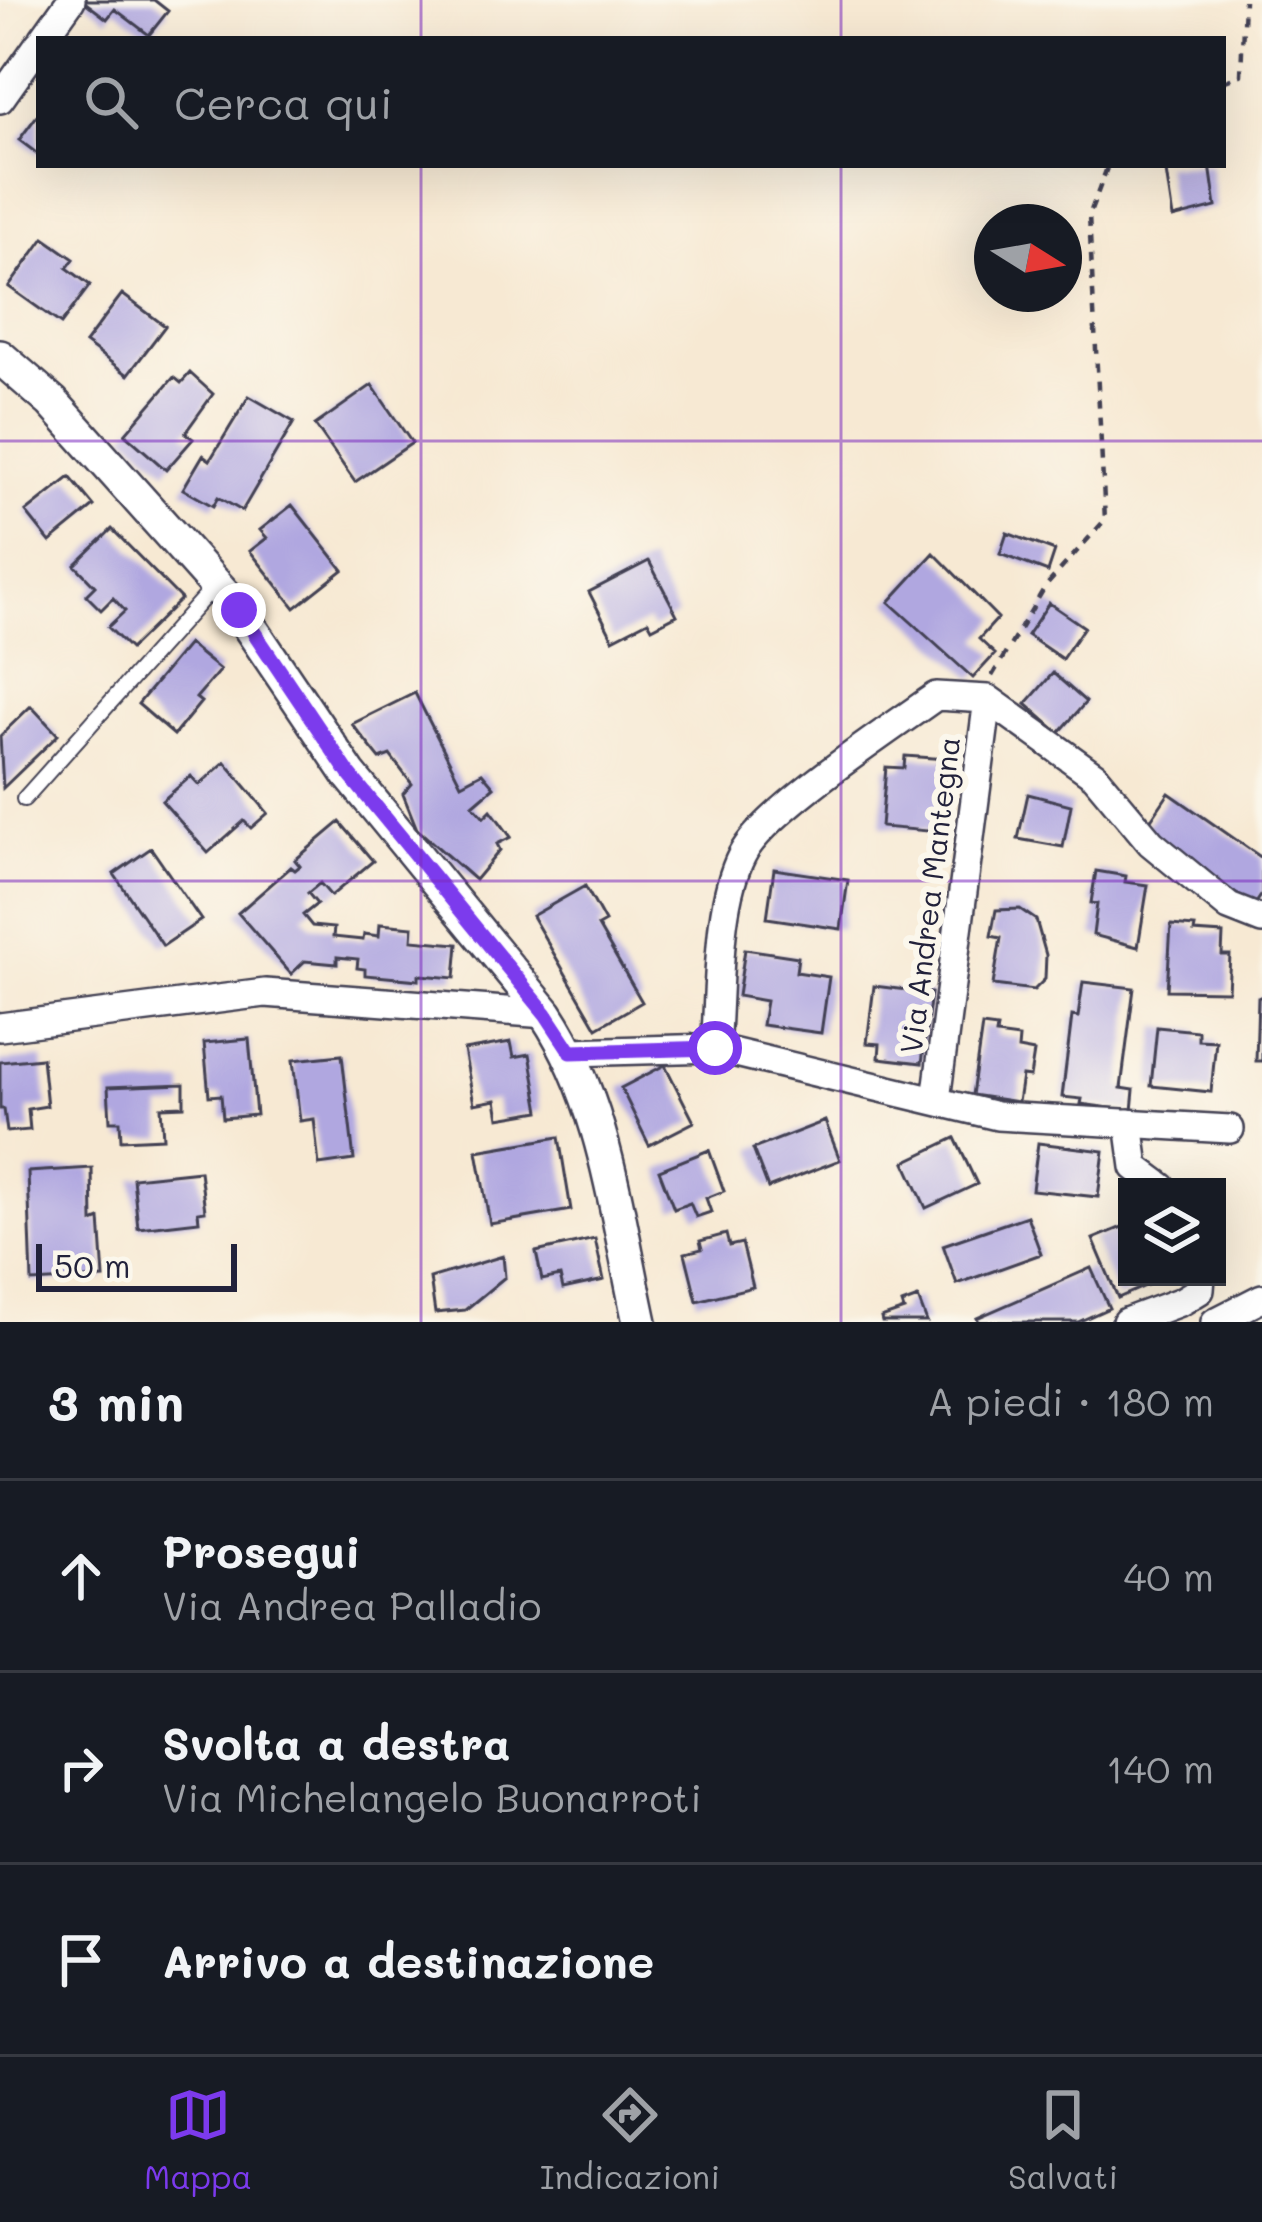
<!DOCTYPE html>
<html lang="it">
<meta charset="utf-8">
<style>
:root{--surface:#171b24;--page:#242831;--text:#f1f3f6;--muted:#9ea1a6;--line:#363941;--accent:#7c3aed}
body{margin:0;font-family:Mali,sans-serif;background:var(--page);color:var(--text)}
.controls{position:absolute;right:36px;bottom:36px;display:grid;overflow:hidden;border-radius:0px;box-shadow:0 12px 48px #0002}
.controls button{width:108px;height:108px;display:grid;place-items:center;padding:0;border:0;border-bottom:3px solid var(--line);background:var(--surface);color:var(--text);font:60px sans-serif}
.compass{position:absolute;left:974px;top:204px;width:108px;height:108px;border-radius:50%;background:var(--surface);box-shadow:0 12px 48px #0002;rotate:101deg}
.scale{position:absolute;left:36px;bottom:30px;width:201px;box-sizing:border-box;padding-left:12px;border:6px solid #22223b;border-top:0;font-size:33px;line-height:42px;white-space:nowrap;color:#22223b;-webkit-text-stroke:9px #fbf7ec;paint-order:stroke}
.stop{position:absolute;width:36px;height:36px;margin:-27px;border:9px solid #7c3aed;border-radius:50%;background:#fff}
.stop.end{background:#7c3aed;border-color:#fff;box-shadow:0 3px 12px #0008}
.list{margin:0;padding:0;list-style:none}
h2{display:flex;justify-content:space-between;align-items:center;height:156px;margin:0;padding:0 48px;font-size:51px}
h2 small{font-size:39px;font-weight:400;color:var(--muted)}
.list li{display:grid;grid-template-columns:78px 1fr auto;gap:36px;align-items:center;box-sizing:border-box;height:192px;padding:0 48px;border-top:3px solid var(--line)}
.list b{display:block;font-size:45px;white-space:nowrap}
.list p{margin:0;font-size:39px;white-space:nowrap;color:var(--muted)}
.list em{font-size:39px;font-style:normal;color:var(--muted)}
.icon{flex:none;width:66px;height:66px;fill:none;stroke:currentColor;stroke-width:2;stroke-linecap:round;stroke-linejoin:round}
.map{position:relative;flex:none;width:1262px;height:1322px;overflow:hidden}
.search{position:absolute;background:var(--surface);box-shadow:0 12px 48px #0002;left:36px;right:36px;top:36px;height:132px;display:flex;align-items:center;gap:30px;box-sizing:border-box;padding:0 42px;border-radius:0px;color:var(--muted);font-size:45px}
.sheet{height:732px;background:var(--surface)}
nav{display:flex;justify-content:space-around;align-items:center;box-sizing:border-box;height:168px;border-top:3px solid var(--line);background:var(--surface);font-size:33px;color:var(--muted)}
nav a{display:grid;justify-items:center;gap:6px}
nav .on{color:var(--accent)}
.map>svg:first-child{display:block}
.building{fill:#b0a7e0}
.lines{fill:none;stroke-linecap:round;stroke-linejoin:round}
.service-casing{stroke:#424052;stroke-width:18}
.minor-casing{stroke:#424052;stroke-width:32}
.tertiary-casing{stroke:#424052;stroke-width:38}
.path{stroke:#424052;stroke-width:4.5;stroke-dasharray:9 9;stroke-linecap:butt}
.service{stroke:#fff;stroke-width:14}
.minor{stroke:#fff;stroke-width:27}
.tertiary{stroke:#fff;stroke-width:33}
.route{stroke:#7c3aed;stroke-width:15}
.grid{fill:none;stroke:#7b2cbf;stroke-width:3;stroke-opacity:0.55}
.labels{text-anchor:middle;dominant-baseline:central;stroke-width:12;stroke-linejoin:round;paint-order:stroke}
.street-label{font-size:30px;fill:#22223b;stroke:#fbf7ec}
</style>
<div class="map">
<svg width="1262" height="1322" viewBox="0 0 1262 1322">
<rect width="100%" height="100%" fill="#fbf7ec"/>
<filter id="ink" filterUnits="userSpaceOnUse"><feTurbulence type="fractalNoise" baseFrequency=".00833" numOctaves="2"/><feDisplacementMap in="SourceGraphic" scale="24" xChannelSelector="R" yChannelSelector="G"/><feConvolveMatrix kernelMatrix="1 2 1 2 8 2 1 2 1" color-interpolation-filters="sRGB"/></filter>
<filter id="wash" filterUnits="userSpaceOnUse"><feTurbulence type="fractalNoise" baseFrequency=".004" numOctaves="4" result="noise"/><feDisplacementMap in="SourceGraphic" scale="48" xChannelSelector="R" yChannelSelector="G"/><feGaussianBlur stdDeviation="2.7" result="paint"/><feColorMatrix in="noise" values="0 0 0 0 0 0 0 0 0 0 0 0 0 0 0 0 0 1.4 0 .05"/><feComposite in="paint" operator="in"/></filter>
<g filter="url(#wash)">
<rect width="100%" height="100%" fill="#f7e9d3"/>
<g id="blocks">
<path class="building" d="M82,0H154L168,11L149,35L115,9L107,19Z
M39,113V155L19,140Z
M1165,165H1210L1216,207L1173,218Z
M44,238L74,259L67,268L90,285L61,324L9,287Z
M122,294L165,326L128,375L85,343Z
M190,373L213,394L185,433L193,439L166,470L125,434L174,377L181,383Z
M372,385L412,443L355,482L315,425Z
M249,396L294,422L242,511L218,497L213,506L183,489L203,455L210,460Z
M70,477L94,506L50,542L26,512Z
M292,505L343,570L295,608L250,551L267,538L260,530Z
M112,529L181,599L130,649L108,627L125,611L113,598L101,610L86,595L95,586L75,565Z
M1007,533L1055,551L1048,572L1000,554Z
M934,553L998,618L979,639L995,654L973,678L889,602Z
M649,561L677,615L652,628L648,621L613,639L589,592Z
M1049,603L1084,627L1062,659L1027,635Z
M188,644L220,670L196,698L201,702L174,735L138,704Z
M1053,673L1086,702L1059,733L1026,704Z
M415,693L461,784L482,773L494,787L473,805L484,817L491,810L511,837L497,844L500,850L475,880L417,829L403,794L412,784L390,755L380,759L352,724Z
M31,706L58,735L3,788L0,736Z
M905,756L946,759L939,832L881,827L886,767L904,768Z
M225,762L268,813L251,828L244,821L208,853L162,801L191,776L199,785Z
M1169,793L1262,858V894L1254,906L1144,830Z
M1028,794L1071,805L1063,847L1018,839Z
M340,822L373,861L331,896L320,883L308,893L317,904L303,915L312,926L334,928L333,937L363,940L364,934L379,936L380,924L413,927L412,940L458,944L455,978L419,975V980L365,975V969L357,968L358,959L337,957V964L305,961L291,974L238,913L291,867L295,870L300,866L295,860Z
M151,848L201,920L163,946L114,874Z
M774,869L848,880L841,929L767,918Z
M1096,871L1126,876L1125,882L1148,885L1138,947L1093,935L1097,904L1091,903Z
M585,886L605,922L598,926L642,1002L597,1028L532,916Z
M1020,909L1036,920L1046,955L1045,979L1034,990L993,985L1001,938L991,936L996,910Z
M1171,925L1195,927L1194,932L1223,934L1222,955H1230L1228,991L1167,990Z
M745,949L798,957L796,972L829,977L821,1033L762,1025L766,1001L738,996Z
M1083,982L1134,988L1121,1088L1134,1090L1132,1111L1081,1104L1082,1099L1062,1097L1072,1016L1078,1017Z
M874,986L931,993L922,1063L879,1058L880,1044L867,1043Z
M1258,997H1262V1061H1256Z
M982,1026L997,1028L996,1035L1019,1038L1018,1049L1034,1052L1030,1077L1022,1076L1018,1102L972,1095Z
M1157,1027L1198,1031V1040L1216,1041L1211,1092L1151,1086Z
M249,1039L256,1115L223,1118L221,1095L209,1096L204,1043Z
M511,1042L514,1057L530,1054L540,1111L499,1118L496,1100L474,1104L464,1050Z
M342,1055L354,1160L319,1165L314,1119L300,1121L293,1060Z
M42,1058L47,1106L28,1109L30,1130L7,1132L4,1109H0V1062Z
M665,1065L694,1122L649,1145L621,1088Z
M184,1084V1106L161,1107L163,1138L121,1140L120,1121H110L108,1087Z
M825,1121L840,1160L768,1188L753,1149Z
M559,1137L571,1210L490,1224L477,1151Z
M955,1138L977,1184L926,1208L905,1162Z
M1038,1143L1104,1151L1098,1197L1032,1190Z
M709,1150L724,1191L706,1198L711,1212L696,1217L690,1203L674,1209L659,1170Z
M92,1168L93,1222L100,1219L104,1278L32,1282L28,1172Z
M200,1171L205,1211L198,1212L199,1221L138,1228L133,1178Z
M1027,1216L1041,1254L957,1284L943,1245Z
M1127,1225V1277H1166L1118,1298L1093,1239Z
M726,1234L729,1246L742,1243L753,1287L697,1301L685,1253L702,1249L700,1241Z
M595,1239L604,1280L563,1289L560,1276L542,1280L536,1252Z
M503,1256L505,1277L465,1310L435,1313L430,1278Z
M1091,1268L1109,1308L1078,1322H979L977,1318Z
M918,1298L927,1322H882L881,1318L904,1310L902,1304Z"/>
</g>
</g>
<g filter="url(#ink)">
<use href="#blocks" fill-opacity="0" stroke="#424052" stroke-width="3"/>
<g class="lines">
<defs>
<path id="service" d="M24,799L216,584"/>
<path id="minor" d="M43,39L71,0
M0,99L39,44
M0,1027L265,993L546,1014
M715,1048C720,991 716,905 742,855C763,812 892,728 936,696L988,699L1095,776L1151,843L1229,907L1262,920
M571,1052L715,1048L997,1116L1230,1129
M936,1100L988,699
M1129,1123L1135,1167L1162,1187
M1126,1322L1182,1301L1200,1290L1201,1277
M1215,1322L1262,1298"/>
<path id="tertiary" d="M0,357L52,402L239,611L349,774L546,1014C606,1105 617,1218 640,1322"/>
</defs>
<use href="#service" class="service-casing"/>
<use href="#minor" class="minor-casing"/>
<use href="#tertiary" class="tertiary-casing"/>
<path class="path" d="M1223,82L1241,75L1244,0
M992,676L1045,587L1105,520L1089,216L1108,165"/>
<use href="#service" class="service"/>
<use href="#minor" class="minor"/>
<use href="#tertiary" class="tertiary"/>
</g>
</g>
<g class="lines" filter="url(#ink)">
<path class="route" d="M239,610L349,774L546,1014L571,1052L715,1048"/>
</g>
<path class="grid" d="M421,0V39M841,0V39M421,165V1322M841,165V1322M0,441H1262M0,881H1262"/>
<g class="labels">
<g class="street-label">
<text transform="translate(929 895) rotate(-83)">Via Andrea Mantegna</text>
</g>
</g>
</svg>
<div class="controls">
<button><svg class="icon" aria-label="layers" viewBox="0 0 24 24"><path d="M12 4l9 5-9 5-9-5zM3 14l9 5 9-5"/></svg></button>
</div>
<svg class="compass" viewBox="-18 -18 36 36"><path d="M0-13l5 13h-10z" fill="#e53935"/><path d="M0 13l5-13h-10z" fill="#9ea1a6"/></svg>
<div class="scale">50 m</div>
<div class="stop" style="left:715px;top:1048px"></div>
<div class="stop end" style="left:239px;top:610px"></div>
<div class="search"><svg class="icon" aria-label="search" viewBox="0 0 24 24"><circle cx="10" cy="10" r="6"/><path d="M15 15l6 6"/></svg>Cerca qui</div>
</div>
<section class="sheet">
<h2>3 min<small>A piedi · 180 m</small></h2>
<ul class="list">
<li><svg class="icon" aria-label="ahead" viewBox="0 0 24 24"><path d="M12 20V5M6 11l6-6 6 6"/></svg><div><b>Prosegui</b><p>Via Andrea Palladio</p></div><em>40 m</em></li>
<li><svg class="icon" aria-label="right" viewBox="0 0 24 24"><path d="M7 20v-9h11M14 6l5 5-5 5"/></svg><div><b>Svolta a destra</b><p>Via Michelangelo Buonarroti</p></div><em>140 m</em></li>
<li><svg class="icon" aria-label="arrive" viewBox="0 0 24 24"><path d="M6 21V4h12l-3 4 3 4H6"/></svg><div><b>Arrivo a destinazione</b></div></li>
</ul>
</section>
<nav>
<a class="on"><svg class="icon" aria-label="map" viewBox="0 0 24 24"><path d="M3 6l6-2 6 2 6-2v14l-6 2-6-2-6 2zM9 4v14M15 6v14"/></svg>Mappa</a>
<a><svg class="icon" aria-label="directions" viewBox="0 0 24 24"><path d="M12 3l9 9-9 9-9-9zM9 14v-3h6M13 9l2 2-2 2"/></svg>Indicazioni</a>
<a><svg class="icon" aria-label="saved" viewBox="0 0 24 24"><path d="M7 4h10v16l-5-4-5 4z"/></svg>Salvati</a>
</nav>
